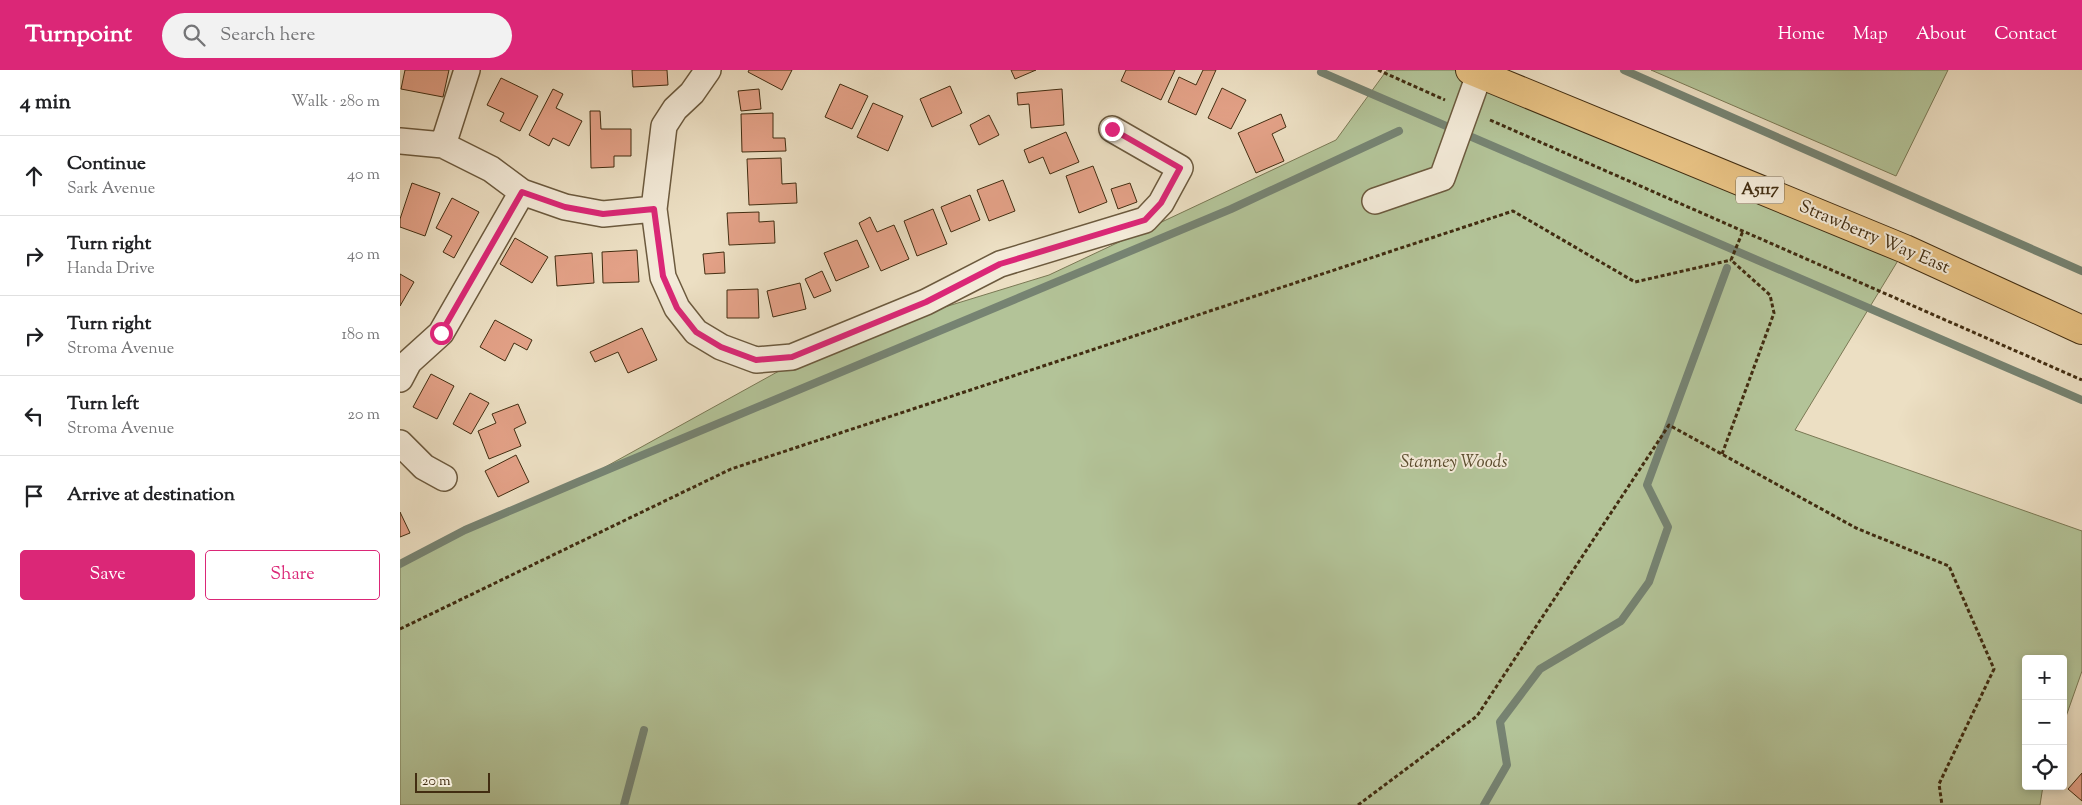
<!DOCTYPE html>
<meta charset="utf-8">
<style>
:root{--surface:#fff;--page:#f2f2f2;--text:#202124;--muted:#757577;--line:#e0e0e0;--accent:#db2777}
body{margin:0;font-family:"Sorts Mill Goudy",serif;background:var(--page);color:var(--text)}
.controls{position:absolute;right:15px;bottom:15px;display:grid;overflow:hidden;border-radius:5px;box-shadow:0 2px 8px #0003}
.controls button{width:45px;height:45px;display:grid;place-items:center;padding:0;border:0;border-bottom:1px solid var(--line);background:var(--surface);color:var(--text);font:25px sans-serif}
.scale{position:absolute;left:15px;bottom:12px;width:75px;box-sizing:border-box;padding-left:5px;border:2px solid #422d11;border-top:0;font-size:14px;line-height:18px;white-space:nowrap;color:#422d11;-webkit-text-stroke:4px #f3ead8;paint-order:stroke}
.stop{position:absolute;width:15px;height:15px;margin:-11px;border:4px solid #db2777;border-radius:50%;background:#fff}
.stop.end{background:#db2777;border-color:#fff;box-shadow:0 1px 5px #0008}
.list{margin:0;padding:0;list-style:none}
h2{display:flex;justify-content:space-between;align-items:center;height:65px;margin:0;padding:0 20px;font-size:21px}
h2 small{font-size:16px;font-weight:400;color:var(--muted)}
.list li{display:grid;grid-template-columns:32px 1fr auto;gap:15px;align-items:center;box-sizing:border-box;height:80px;padding:0 20px;border-top:1px solid var(--line)}
.list b{display:block;font-size:19px;white-space:nowrap}
.list p{margin:0;font-size:16px;white-space:nowrap;color:var(--muted)}
.list em{font-size:16px;font-style:normal;color:var(--muted)}
.actions{display:flex;gap:10px;padding:15px 20px}
.actions a{flex:1;padding:11px 0;border:1px solid var(--accent);border-radius:5px;text-align:center;font-size:18px;color:var(--accent)}
.actions .main{background:var(--accent);color:#fff}
.icon{flex:none;width:28px;height:28px;fill:none;stroke:currentColor;stroke-width:2;stroke-linecap:round;stroke-linejoin:round}
.map{position:relative;flex:none;width:1682px;height:735px;overflow:hidden}
header{display:flex;align-items:center;gap:30px;box-sizing:border-box;height:70px;padding:0 25px;background:var(--accent);color:#fff}
header strong{font-size:24px}
nav{display:flex;gap:28px;margin-inline-start:auto;font-size:18px}
.search{width:350px;height:45px;background:var(--page);display:flex;align-items:center;gap:12px;box-sizing:border-box;padding:0 18px;border-radius:28px;color:var(--muted);font-size:19px}
main{display:flex}
aside{flex:1;background:var(--surface)}
.map>svg:first-child{display:block}
.green{fill:#b3c398;stroke:#7a7854}
.lines{fill:none;stroke-linecap:round;stroke-linejoin:round}
.stream{stroke:#768372;stroke-width:8}
.building{fill:#e3a187;stroke:#422d11}
.street-casing{stroke:#6c5a3e;stroke-width:28}
.primary-casing{stroke:#422d11;stroke-width:30}
.path{stroke:#422d11;stroke-width:3;stroke-dasharray:4 2.5;stroke-linecap:butt}
.street{stroke:#f3ead8;stroke-width:25}
.primary{stroke:#e6c082;stroke-width:28}
.route{stroke:#db2777;stroke-width:6}
.labels{text-anchor:middle;dominant-baseline:central;stroke-width:4;stroke-linejoin:round;paint-order:stroke}
.shield{fill:#f3ead8;stroke:#77664d;stroke-width:1}
.shield-label{font-size:16px;font-weight:bold;fill:#422d11}
.street-label{font-size:18px;fill:#422d11;stroke:#f3ead8}
.park-label{font-size:18px;font-style:italic;fill:#594b2c;stroke:#f3ead8}
</style>
<header>
<strong>Turnpoint</strong>
<div class="search"><svg class="icon" aria-label="search" viewBox="0 0 24 24"><circle cx="10" cy="10" r="6"/><path d="M15 15l6 6"/></svg>Search here</div>
<nav><a>Home</a><a>Map</a><a>About</a><a>Contact</a></nav>
</header>
<main>
<aside>
<h2>4 min<small>Walk · 280 m</small></h2>
<ul class="list">
<li><svg class="icon" aria-label="ahead" viewBox="0 0 24 24"><path d="M12 20V5M6 11l6-6 6 6"/></svg><div><b>Continue</b><p>Sark Avenue</p></div><em>40 m</em></li>
<li><svg class="icon" aria-label="right" viewBox="0 0 24 24"><path d="M7 20v-9h11M14 6l5 5-5 5"/></svg><div><b>Turn right</b><p>Handa Drive</p></div><em>40 m</em></li>
<li><svg class="icon" aria-label="right" viewBox="0 0 24 24"><path d="M7 20v-9h11M14 6l5 5-5 5"/></svg><div><b>Turn right</b><p>Stroma Avenue</p></div><em>180 m</em></li>
<li><svg class="icon" aria-label="left" viewBox="0 0 24 24"><path d="M17 20v-9H6M10 6l-5 5 5 5"/></svg><div><b>Turn left</b><p>Stroma Avenue</p></div><em>20 m</em></li>
<li><svg class="icon" aria-label="arrive" viewBox="0 0 24 24"><path d="M6 21V4h12l-3 4 3 4H6"/></svg><div><b>Arrive at destination</b></div></li>
</ul>
<div class="actions"><a class="main">Save</a><a>Share</a></div>
</aside>
<div class="map">
<svg width="1682" height="735" viewBox="0 0 1682 735">
<rect width="100%" height="100%" fill="#ecdfc3"/>
<filter id="stains"><feTurbulence type="fractalNoise" baseFrequency=".004" numOctaves="4"/><feColorMatrix values="0 0 0 0 .2 0 0 0 0 .09 0 0 0 0 .02 0 0 0 .5 -.17"/></filter>
<radialGradient id="worn" r=".72"><stop offset=".6" stop-color="#630" stop-opacity="0"/><stop offset="1" stop-color="#630" stop-opacity=".3"/></radialGradient>
<path class="green" d="M987,0H1070L1505,179L1395,360L1682,461V601L1663,655V589H1626V716H1643L1640,735H0V494L65,460L178,412L379,301L407,293L535,240L649,205L936,70Z
M1251,0H1548L1496,106Z"/>
<g class="lines">
<path class="stream" d="M1224,0L1682,201
M921,2L1682,330
M0,494L65,460L178,412L831,139L999,61
M224,735L244,660
M1084,735L1107,695L1100,652L1140,599L1221,551L1249,512L1268,457L1247,415L1327,198"/>
</g>
<path class="building" d="M5,0H49L43,27L1,19Z
M232,0H267L268,15L233,17Z
M349,0H392L382,20L348,2Z
M611,0H636L615,9Z
M726,0H775L761,30L721,11Z
M803,0H816L796,45L768,32L779,7L796,15Z
M101,8L138,26L120,61L100,51L104,43L87,35Z
M440,14L468,26L452,59L425,47Z
M550,16L562,43L532,57L520,29Z
M822,18L846,30L831,59L808,48Z
M153,19L163,24L156,38L182,51L169,76L153,68L149,76L129,65Z
M359,19L361,39L341,41L338,21Z
M662,19L664,55L631,58L629,34L618,35L617,23Z
M473,33L503,46L488,81L457,67Z
M190,41H200L201,59H231V86H214V97L191,98Z
M373,43V68H385L386,81L342,82L341,44Z
M881,44L886,57L872,64L884,91L856,103L838,63Z
M589,45L599,65L579,75L570,55Z
M666,62L679,92L650,104L643,87L629,93L624,80Z
M381,88L382,114L396,113L397,133L349,135L347,89Z
M693,96L707,132L679,143L666,106Z
M603,110L615,141L589,151L577,120Z
M12,113L40,123L25,166L0,157V149Z
M730,113L737,132L718,139L711,119Z
M570,125L580,150L551,162L541,137Z
M52,128L79,142L54,188L43,182L52,166L36,158Z
M533,139L547,174L517,186L504,151Z
M359,142V152L374,151L375,173L329,175L327,143Z
M470,147L477,162L494,155L509,189L481,201L459,153Z
M115,168L148,187L132,213L100,194Z
M457,170L469,197L436,211L424,183Z
M237,180L239,212L203,213L202,182Z
M324,182L325,203L305,204L303,184Z
M192,183L194,213L157,216L155,186Z
M422,201L431,221L414,228L405,209Z
M0,204L14,212L0,236Z
M400,213L406,239L373,247L367,221Z
M358,219L359,248H327V220Z
M95,250L132,270L127,280L114,273L105,291L80,277Z
M242,258L257,290L228,303L218,282L195,292L190,282Z
M31,304L54,316L37,349L13,337Z
M70,323L89,333L71,364L53,354Z
M118,334L126,353L114,359L121,376L89,389L78,361L96,353L92,344Z
M116,385L129,412L98,427L85,401Z
M0,442L10,463L0,467Z
M1682,703V731L1668,719Z"/>
<g class="lines">
<defs>
<path id="street" d="M308,0L292,23L275,39L264,56L254,139L263,207L277,238L296,262L321,277L356,290L392,287L526,232L600,194L745,150L761,133L780,98L712,59
M0,71L43,75L91,99L122,122L165,137L203,144L254,139
M43,75L67,0
M975,131L1042,108L1079,5
M0,309L9,292L41,263L122,122
M0,373L24,397L44,408"/>
<path id="primary" d="M1070,0L1505,179L1682,260"/>
</defs>
<use href="#street" class="street-casing"/>
<use href="#primary" class="primary-casing"/>
<path class="path" d="M978,0L1045,30
M1090,50L1682,310
M1322,384L1374,243L1370,225L1331,190L1343,161
M0,559L331,399L1113,141L1235,212L1331,190
M958,735L1077,646L1269,355L1456,458L1549,496L1594,599L1539,714L1542,735"/>
<use href="#street" class="street"/>
<use href="#primary" class="primary"/>
</g>
<g class="lines">
<path class="route" d="M41,263L122,122L165,137L203,144L254,139L263,206L277,238L296,262L321,277L356,290L392,287L526,232L600,194L745,150L761,133L780,98L712,59"/>
</g>
<g class="labels">
<rect class="shield" x="1336" y="106.5" width="48" height="27" rx="4"/>
<g class="shield-label">
<text x="1360" y="120">A5117</text>
</g>
<g class="street-label">
<text transform="translate(1474 168) rotate(23)">Strawberry Way East</text>
</g>
<g class="park-label">
<text x="1054" y="393">Stanney Woods</text>
</g>
</g>
<rect width="100%" height="100%" filter="url(#stains)"/>
<rect width="100%" height="100%" fill="url(#worn)"/>
</svg>
<div class="controls">
<button>+</button>
<button>−</button>
<button><svg class="icon" aria-label="locate" viewBox="0 0 24 24"><circle cx="12" cy="12" r="6"/><path d="M12 2v4M12 18v4M2 12h4M18 12h4"/></svg></button>
</div>
<div class="scale">20 m</div>
<div class="stop" style="left:41px;top:263px"></div>
<div class="stop end" style="left:712px;top:59px"></div>
</div>
</main>
